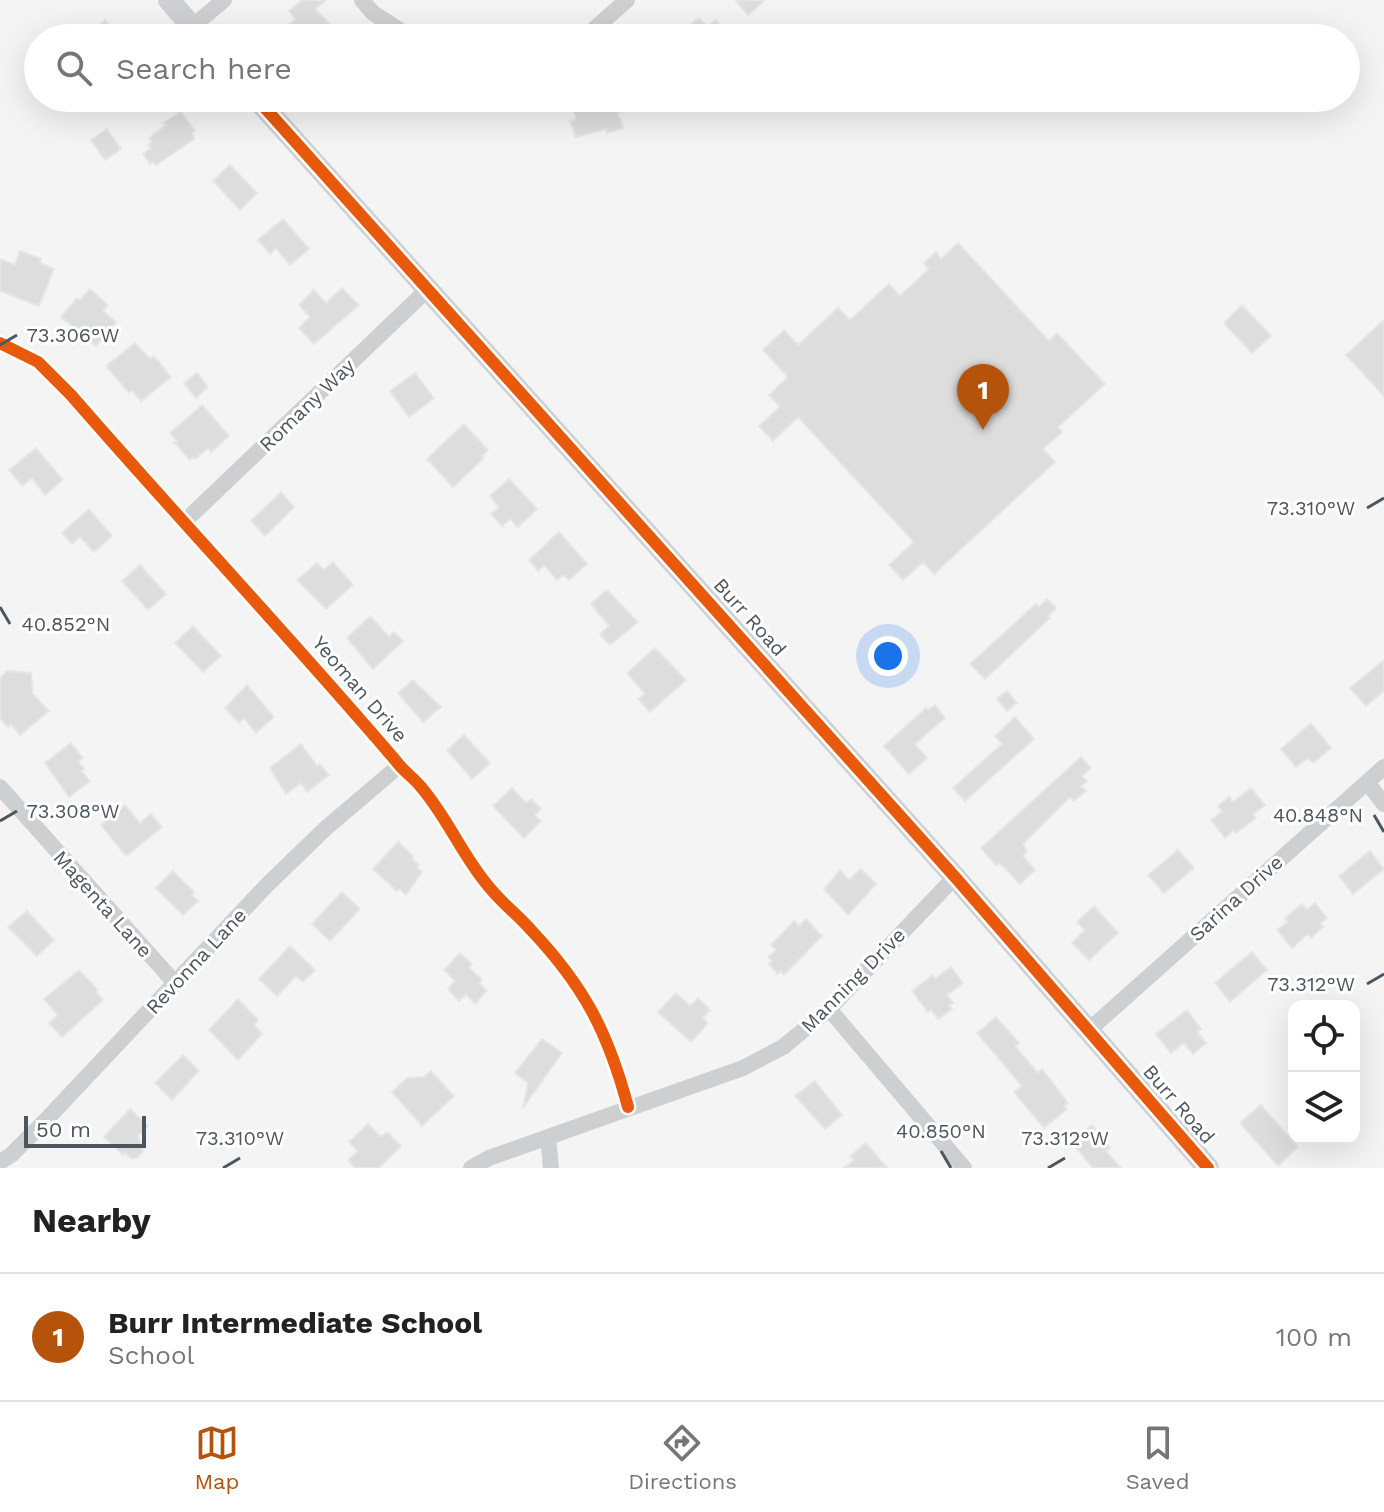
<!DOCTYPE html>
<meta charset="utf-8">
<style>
:root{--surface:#fff;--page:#f2f2f2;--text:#222;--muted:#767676;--line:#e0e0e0;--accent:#b45309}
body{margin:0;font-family:"Work Sans",sans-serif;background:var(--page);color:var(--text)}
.controls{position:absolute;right:24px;bottom:24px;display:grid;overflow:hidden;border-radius:16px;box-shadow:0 8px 32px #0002}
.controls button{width:72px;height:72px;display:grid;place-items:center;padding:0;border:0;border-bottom:2px solid var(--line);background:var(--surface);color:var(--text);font:40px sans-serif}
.scale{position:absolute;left:24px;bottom:20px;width:122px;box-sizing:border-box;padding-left:8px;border:4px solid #4c565f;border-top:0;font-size:22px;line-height:28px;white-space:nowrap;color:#4c565f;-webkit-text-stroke:6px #fff;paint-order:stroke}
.you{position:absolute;left:888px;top:656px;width:28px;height:28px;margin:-20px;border:6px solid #fff;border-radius:50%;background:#1a73e8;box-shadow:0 0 0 12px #1a73e833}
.badge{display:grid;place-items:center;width:52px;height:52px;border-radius:50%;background:var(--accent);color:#fff;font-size:26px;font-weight:700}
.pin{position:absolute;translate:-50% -66px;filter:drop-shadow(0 2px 4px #0008)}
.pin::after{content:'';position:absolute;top:42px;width:28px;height:24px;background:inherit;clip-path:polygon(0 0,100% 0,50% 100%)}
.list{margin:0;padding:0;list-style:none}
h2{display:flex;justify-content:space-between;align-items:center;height:104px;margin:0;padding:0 32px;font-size:34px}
h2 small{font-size:26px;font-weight:400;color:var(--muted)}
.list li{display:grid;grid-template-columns:52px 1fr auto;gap:24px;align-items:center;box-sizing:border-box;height:128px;padding:0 32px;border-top:2px solid var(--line)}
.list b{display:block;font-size:30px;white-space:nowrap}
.list p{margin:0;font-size:26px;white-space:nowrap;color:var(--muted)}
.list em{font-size:26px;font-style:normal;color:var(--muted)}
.icon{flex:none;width:44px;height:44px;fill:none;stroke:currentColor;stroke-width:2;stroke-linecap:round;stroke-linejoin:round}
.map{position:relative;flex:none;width:1384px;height:1168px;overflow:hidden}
.search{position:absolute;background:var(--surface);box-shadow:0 8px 32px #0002;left:24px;right:24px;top:24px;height:88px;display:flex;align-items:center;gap:20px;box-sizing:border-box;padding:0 28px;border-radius:44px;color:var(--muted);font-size:30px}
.sheet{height:232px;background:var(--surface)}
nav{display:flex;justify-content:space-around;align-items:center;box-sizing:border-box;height:112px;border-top:2px solid var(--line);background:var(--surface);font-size:22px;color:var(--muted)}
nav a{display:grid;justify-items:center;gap:4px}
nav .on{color:var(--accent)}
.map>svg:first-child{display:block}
.building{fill:#ddddde;stroke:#e6e6e6;stroke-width:2}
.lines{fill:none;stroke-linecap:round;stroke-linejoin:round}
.street{stroke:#cecfd1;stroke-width:16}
.secondary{stroke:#ced0d3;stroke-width:22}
.cycleway-casing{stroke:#fff;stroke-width:17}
.cycleway{stroke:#e8590c;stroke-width:12}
.ticks{fill:none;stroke:#4c565f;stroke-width:3}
.labels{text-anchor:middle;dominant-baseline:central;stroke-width:6;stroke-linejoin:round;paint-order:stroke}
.street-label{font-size:20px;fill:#4c565f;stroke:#fff}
.ticks-label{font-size:20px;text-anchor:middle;fill:#4c565f;stroke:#fff;stroke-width:6;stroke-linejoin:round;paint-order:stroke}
</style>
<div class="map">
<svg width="1384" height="1168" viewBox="0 0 1384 1168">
<rect width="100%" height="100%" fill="#f4f4f4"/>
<path class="building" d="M302,0H326L315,9L344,38H297L287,26L295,19L289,11Z
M735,0H765L748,15Z
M699,18L707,27L716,20L730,38H675Z
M105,20L120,38H85Z
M576,98L583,103L596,98H622L627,110L618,113L623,128L607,133L606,129L576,137L570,121L576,119L573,109Z
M181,112L195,131L192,133L194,139L156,165L153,162L150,164L143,154L151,148L148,145L152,142L149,138L166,125L163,123Z
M107,129L121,149L105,160L91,140Z
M230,165L257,193L240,210L213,181Z
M283,219L309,249L290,265L276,248L270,254L258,240Z
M958,243L1049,341L1057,333L1105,384L1058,427L1062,432L1043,449L1055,462L934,574L923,562L903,580L889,565L914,542L798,417L773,441L759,426L780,407L769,395L788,377L763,350L784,330L798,345L838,308L850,320L889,284L900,296L929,269L924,263L936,252L941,259Z
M20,251L41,259L40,263L54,269L39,306L0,291V259L15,265Z
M342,288L359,305L314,344L299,328L310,317L299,305L314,290L326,303Z
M90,289L108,305L103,311L116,322L96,346L61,317L77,298L80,300Z
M1242,305L1271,336L1252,353L1224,323Z
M1384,320V396L1346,355Z
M135,343L150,359L154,356L171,377L141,401L132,390L129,393L106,366Z
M197,373L208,387L196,398L184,383Z
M415,373L434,398L409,417L390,391Z
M202,405L229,436L211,452L208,448L195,459L193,457L190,460L174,442L177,441L170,433Z
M464,424L488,450L482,456L484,458L453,487L427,459Z
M36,448L63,480L45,495L32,478L22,486L9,470Z
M509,479L537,509L518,527L510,519L502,526L491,514L499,507L490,496Z
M281,492L294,507L265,536L251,521Z
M89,509L112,536L94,552L80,537L72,544L62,533Z
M559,532L587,564L569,580L563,575L557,580L544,565L538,571L529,560Z
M333,562L353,585L326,609L297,580L317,563L324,570Z
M140,565L166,594L148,610L122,581Z
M607,590L638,622L610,645L600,634L609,626L591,604Z
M1047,599L1056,608L1048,616L1050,618L985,679L970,664L1036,604L1039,607Z
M370,616L389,637L394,632L403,641L373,669L347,638Z
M193,626L221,656L203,672L175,643Z
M655,648L686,680L650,712L638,699L645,694L627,673Z
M1384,660V691L1366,706L1350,688Z
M7,671L31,673L33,694L49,711L20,735L11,724L8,727L0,718V678Z
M413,680L441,707L423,722L398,693Z
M247,685L274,717L256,733L244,718L239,723L225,708Z
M1007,691L1017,703L1007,711L997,699Z
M935,705L945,718L915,744L927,758L909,774L884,746L926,708L928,710Z
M1015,717L1034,739L965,801L953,788L1002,744L995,736Z
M1311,723L1331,748L1313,763L1308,758L1296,767L1281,749Z
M464,735L490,763L472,779L447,750Z
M71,743L83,758L78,761L84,769L81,771L90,781L69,797L45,763Z
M301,744L317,766L320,764L329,775L307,792L301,783L286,794L270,768Z
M1081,757L1091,768L1082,776L1087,781L1081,786L1086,791L1074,801L1070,797L1023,844L1027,851L1023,856L1035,870L1020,884L1004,867L998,863L996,865L981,848Z
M512,788L526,803L531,799L541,809L535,815L541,821L524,838L493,806Z
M1251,788L1265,805L1253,814L1256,818L1236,833L1234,830L1225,838L1211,820L1222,811L1218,806L1229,797L1233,802Z
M125,805L140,823L151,814L162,827L126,856L101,825Z
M398,842L413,856L412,859L419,865L417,868L422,872L406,895L400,889L397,891L373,869Z
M1178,850L1194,868L1164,893L1148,875Z
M1370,851L1384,869L1353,894L1339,876Z
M861,869L876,884L848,915L824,889L840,870L849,880Z
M173,871L194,892L192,895L198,901L183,915L156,888Z
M342,892L360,909L330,941L312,924Z
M1315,903L1327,918L1320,923L1323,927L1311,938L1308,934L1292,948L1277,930L1288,922L1285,918L1302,904L1307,910Z
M1094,906L1118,933L1089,960L1072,943L1085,930L1077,922Z
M27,911L54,940L37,956L8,927Z
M806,919L822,936L784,975L780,971L778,974L769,964L772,961L768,957L776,950L771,945L794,921L799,926Z
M290,946L315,970L303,982L296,976L277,996L259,979Z
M1252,952L1267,970L1230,1002L1215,983Z
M460,953L472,964L469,968L482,980L479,983L487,991L475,1004L466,994L459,1001L448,989L455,981L444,970Z
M951,967L963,983L947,995L953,1003L949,1006L952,1009L938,1019L931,1010L928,1012L912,991L933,975L935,979Z
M79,970L98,990L96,992L103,1000L62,1037L49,1023L58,1015L44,999Z
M676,993L690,1006L698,998L710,1010L703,1018L708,1023L691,1042L658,1012Z
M238,999L258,1020L254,1025L262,1034L238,1060L209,1030Z
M1187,1010L1201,1029L1197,1032L1206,1043L1193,1054L1184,1043L1171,1053L1156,1034Z
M996,1017L1019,1043L1015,1046L1038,1073L1042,1069L1068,1103L1064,1106L1067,1109L1044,1128L1014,1092L1022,1086L977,1033Z
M542,1039L562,1053L523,1108L528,1083L515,1073Z
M183,1055L199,1071L172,1100L155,1083Z
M431,1071L454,1096L422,1126L392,1092L407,1078L424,1077Z
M815,1081L842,1115L825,1129L795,1096Z
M1261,1105L1298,1147L1278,1166L1240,1123Z
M130,1109L148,1126L138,1136L143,1151L137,1158H131L125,1153L123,1155L104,1137Z
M368,1124L381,1137L387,1132L401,1146L379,1168H355L348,1160L358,1151L349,1142Z
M1092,1125L1108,1145L1110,1148L1106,1151L1121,1168H1093L1071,1142Z
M866,1143L887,1168H844L854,1160L850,1156Z"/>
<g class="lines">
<path class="street" d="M362,0L373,13L412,38
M192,27L224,0
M584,38L627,0
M0,343L38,362L71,395C178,518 290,637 396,761C403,771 414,778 421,787C446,816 461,852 485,882C498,900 516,913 531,930C584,986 608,1032 628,1107
M185,521L428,289
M1367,782L1384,804
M0,787L175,983
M829,1009L964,1168
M1089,1030L1384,767
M548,1137L551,1168
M0,1162L11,1155L46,1120L267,885L326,828L399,766
M471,1168L489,1158L743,1068L783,1047L829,1009L955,877"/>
<path class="secondary" d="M169,0L202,38
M256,98L955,877L1208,1168"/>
<defs>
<path id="cycleway" d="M256,98L955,877L1208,1168
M0,343L38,362L71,395C178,518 290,637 396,761C403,771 414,778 421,787C446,816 461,852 485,882C498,900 516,913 531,930C584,986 608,1032 628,1107"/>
</defs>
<use href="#cycleway" class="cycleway-casing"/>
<use href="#cycleway" class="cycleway"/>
</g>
<path class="ticks" d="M0,345L17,335M1367,508L1384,498M0,607L10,624M1374,815L1384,832M0,821L17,811M1367,984L1384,974M941,1151L951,1168M223,1168L240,1158M1048,1168L1065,1158"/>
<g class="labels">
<g class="street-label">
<text transform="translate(307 405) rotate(-44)">Romany Way</text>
<text transform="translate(750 617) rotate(48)">Burr Road</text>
<text transform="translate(360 689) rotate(49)">Yeoman Drive</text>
<text transform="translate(1236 898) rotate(-42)">Sarina Drive</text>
<text transform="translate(103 904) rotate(48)">Magenta Lane</text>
<text transform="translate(196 961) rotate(-47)">Revonna Lane</text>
<text transform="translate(853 980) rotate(-45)">Manning Drive</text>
<text transform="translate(1179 1104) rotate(49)">Burr Road</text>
</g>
</g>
<g class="ticks-label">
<text x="73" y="342">73.306°W</text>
<text x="1311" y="515">73.310°W</text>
<text x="66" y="631">40.852°N</text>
<text x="73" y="818">73.308°W</text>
<text x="1318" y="822">40.848°N</text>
<text x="1311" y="991">73.312°W</text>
<text x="941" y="1138">40.850°N</text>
<text x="240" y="1145">73.310°W</text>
<text x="1065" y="1145">73.312°W</text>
</g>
</svg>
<div class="controls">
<button><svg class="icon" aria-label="locate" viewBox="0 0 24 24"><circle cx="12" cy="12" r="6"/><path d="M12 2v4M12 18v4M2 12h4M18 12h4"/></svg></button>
<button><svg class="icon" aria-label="layers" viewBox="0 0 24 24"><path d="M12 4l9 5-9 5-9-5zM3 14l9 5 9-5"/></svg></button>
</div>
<div class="scale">50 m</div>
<div class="you"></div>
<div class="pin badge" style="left:983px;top:430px">1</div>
<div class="search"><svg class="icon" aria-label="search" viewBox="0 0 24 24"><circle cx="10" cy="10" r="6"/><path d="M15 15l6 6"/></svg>Search here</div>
</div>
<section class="sheet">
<h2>Nearby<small></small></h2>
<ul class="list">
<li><span class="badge">1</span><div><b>Burr Intermediate School</b><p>School</p></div><em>100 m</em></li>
</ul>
</section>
<nav>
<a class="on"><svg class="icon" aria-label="map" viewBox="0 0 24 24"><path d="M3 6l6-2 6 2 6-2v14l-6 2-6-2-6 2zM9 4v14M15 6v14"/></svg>Map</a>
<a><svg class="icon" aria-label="directions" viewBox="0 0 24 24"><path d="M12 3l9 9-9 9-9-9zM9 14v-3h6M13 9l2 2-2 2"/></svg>Directions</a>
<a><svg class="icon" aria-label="saved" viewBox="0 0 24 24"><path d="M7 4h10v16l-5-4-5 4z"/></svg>Saved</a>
</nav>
